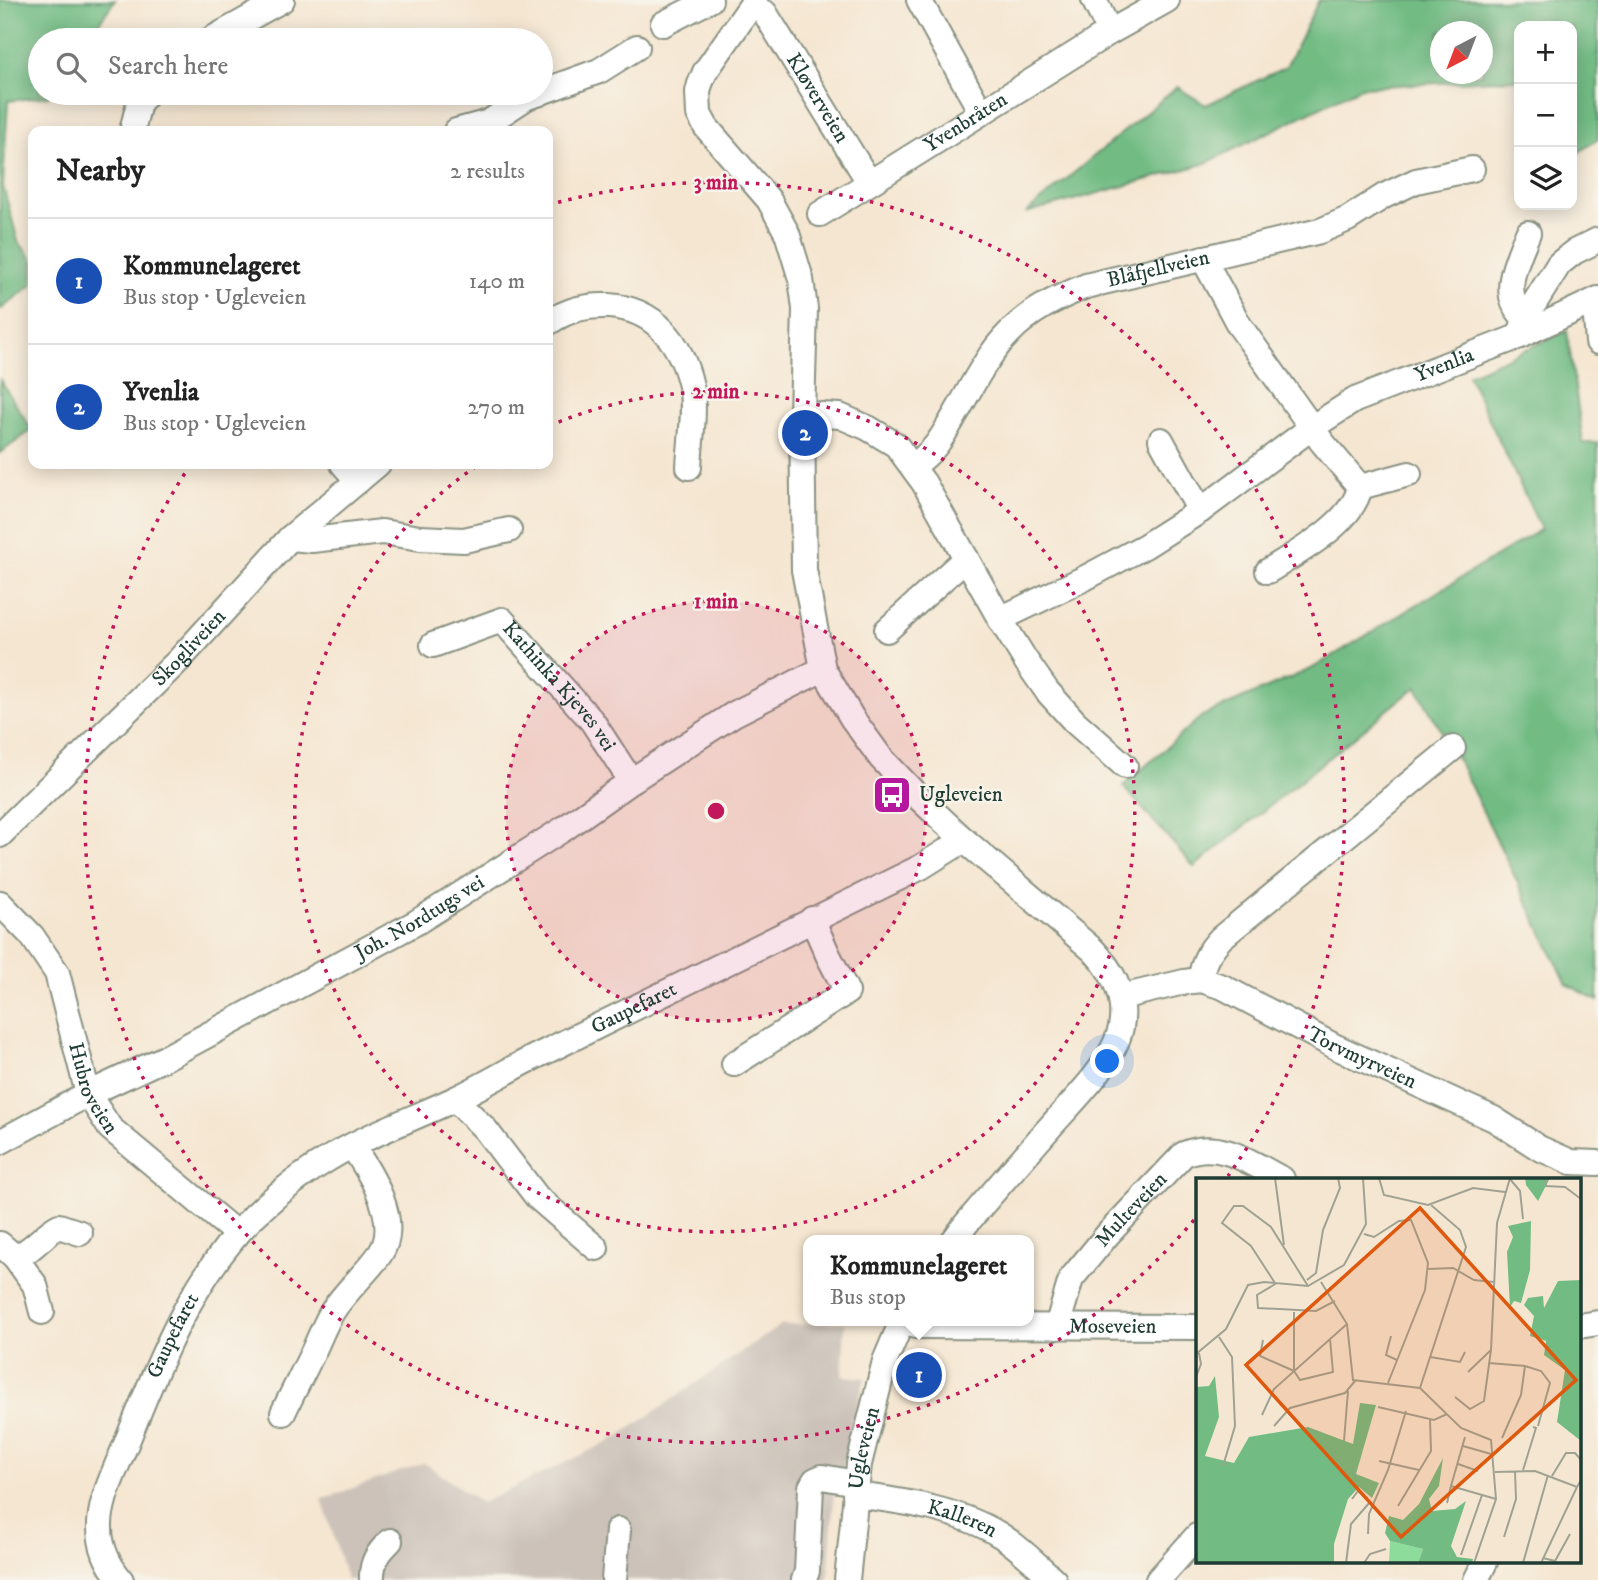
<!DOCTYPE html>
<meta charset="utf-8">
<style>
:root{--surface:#fff;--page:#f2f2f2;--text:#222;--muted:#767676;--line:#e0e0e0;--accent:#b5179e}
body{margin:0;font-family:"IM FELL DW Pica",serif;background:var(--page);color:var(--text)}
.controls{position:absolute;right:21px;top:21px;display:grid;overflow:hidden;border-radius:14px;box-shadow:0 4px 18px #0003}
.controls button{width:63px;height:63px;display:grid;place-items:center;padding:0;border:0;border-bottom:2px solid var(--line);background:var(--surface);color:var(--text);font:35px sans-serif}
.compass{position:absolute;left:1430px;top:21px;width:63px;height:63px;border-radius:50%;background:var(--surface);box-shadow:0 4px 18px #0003;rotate:222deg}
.you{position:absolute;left:1108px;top:1062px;width:24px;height:24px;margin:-18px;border:5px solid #fff;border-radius:50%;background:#1a73e8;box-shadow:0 0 0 10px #1a73e833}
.badge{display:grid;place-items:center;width:46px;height:46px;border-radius:50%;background:var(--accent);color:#fff;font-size:23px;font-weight:700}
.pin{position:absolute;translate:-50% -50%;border:4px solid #fff;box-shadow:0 2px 7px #0006}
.popup{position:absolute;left:803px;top:1235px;width:231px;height:91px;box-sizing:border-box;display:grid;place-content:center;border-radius:14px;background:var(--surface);filter:drop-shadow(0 2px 5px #0005);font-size:23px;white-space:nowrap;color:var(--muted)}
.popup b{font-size:26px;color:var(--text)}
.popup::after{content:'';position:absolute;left:50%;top:100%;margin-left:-14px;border:14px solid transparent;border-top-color:var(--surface)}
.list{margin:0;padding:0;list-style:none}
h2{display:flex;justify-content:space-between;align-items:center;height:91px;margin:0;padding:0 28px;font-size:30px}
h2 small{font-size:23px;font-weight:400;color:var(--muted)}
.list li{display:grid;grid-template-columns:46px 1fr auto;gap:21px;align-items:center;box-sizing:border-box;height:126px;padding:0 28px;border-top:2px solid var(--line)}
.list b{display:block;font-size:26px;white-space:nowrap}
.list p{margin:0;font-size:23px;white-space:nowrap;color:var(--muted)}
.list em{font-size:23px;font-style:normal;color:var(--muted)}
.icon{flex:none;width:38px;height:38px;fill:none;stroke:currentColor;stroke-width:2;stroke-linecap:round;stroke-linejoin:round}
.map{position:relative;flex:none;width:1598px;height:1580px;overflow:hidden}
.search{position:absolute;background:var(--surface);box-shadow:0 4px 18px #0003;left:28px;top:28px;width:525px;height:77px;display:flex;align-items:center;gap:18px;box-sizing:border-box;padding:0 24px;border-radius:38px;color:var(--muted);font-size:26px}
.panel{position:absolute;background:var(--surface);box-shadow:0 4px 18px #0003;left:28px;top:126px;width:525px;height:343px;border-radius:14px}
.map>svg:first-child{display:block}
.industrial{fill:#ccc2b9}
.forest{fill:#72bc84;stroke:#487c5c;stroke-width:2;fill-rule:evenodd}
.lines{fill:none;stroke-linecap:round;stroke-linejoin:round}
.minor-casing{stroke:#8a9282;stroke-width:28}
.minor{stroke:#fff;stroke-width:24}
.ring{fill:none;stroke:#c2185b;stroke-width:3.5;stroke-dasharray:3.5 7}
.labels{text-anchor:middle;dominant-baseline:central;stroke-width:5;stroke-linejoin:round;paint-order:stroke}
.street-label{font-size:21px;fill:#1f3d34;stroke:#f7f3e8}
.poi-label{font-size:21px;fill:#1f3d34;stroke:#f7f3e8;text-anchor:start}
.inset-road{fill:none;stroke:#9fa292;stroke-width:2}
.view{fill:#de580e;fill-opacity:0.15;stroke:#de580e;stroke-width:3.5}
.inset-edge{fill:none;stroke:#1f3d34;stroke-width:3.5}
.centre{fill:#c2185b;stroke:#f7f3e8;stroke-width:3.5}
.ring-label{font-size:21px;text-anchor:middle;font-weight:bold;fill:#c2185b;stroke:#f7f3e8;stroke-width:5;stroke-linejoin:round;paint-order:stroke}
</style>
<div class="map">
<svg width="1598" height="1580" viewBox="0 0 1598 1580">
<rect width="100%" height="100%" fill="#f7f3e8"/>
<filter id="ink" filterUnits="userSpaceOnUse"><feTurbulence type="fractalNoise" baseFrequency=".0143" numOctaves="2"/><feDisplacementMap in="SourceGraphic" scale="14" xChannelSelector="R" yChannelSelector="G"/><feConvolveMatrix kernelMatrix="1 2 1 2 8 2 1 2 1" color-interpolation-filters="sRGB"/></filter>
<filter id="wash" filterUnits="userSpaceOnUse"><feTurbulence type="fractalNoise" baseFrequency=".00686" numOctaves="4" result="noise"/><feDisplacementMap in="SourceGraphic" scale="28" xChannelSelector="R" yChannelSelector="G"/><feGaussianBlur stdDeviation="1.57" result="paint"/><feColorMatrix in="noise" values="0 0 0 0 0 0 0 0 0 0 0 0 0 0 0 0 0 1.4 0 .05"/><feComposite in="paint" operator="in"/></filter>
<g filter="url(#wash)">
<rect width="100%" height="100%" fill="#f5e6d1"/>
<path class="industrial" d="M845,1323L842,1376L865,1378L853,1420L843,1469L834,1496L828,1580H347L322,1499L424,1463L482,1503L616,1438L781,1325Z"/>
<path class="forest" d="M0,0H115L87,40H40V93H51L48,96L8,101L3,186L18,241L33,260V284L0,310Z
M1319,0H1598V139L1572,157V26H1519V85L1515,79L1361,87L1204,164L1026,213L1177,87L1206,105L1286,67ZM1440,32H1482V74H1440Z
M1567,331L1583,443H1598V1001L1567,984L1459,762L1416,687L1194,867L1123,786L1202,716L1311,669L1541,529L1468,375Z
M0,380L32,430L0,453Z"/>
</g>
<g filter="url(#ink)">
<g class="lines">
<defs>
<g id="minor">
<path d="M755,0L705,72L700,84L698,92L699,114L706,127L769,200L787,233L801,279L805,309L802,414L804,570L823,669L852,718L881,758L921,800L964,840L1093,950C1113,971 1127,996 1121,1027C1114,1062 1074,1100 1051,1126C1022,1159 994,1191 966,1224L954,1240"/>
<path d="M919,0L981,112"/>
<path d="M1094,0L1110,32L1167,0"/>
<path id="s1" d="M765,13L869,182"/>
<path d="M663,24L710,0"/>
<path d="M210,40L282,0"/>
<path d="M541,92L599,71L637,47"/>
<path d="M132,131L139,103L148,93"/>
<path d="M456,131L489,122L527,97L540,93"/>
<path id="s2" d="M820,214L1110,32"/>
<path d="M1203,258L1239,325L1322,442L1360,487"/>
<path d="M1525,318C1498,295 1517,260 1528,233"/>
<path d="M1596,319L1598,342"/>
<path d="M548,323C567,310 585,305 609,306C655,309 681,342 691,386C696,408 690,443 689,467"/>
<path d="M1520,336L1525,318L1559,264L1574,252L1598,240"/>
<path d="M802,414L840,416L868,428L896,445L924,483L1000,619L1026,661L1047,691L1075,722L1125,766"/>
<path d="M1161,440L1200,511"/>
<path d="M343,464L358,481"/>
<path id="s3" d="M913,467C922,459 933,451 939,441C962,408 981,361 1009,333C1031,310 1057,298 1086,286L1320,231L1348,219L1384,196L1416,181L1472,169"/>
<path d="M1360,487L1409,474"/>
<path d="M290,538L312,540L382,532L420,538L464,540L509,530"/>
<path d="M1268,571C1297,553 1353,523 1360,487"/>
<path id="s4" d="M1000,619L1085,578L1145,546L1200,511L1311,428L1355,400L1520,336L1598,299"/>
<path d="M887,630L966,558"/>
<path id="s5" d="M433,645L502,620L592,721L631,781"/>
<path id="s6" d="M0,835L179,660L290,538L378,464"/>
<path id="s7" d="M0,903L32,936L57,973L88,1094L110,1128L237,1234"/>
<path d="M1201,980C1202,962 1209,951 1221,938L1453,748"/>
<path id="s8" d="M1121,997L1184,982L1201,980L1223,987L1336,1047L1494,1119L1539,1148L1571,1162L1598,1163"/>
<path d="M734,1064L847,992L828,955L812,919"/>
<path d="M455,1099L485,1129L537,1197L596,1248"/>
<path id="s9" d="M0,1142L88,1094L165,1058L417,922L565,828L631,781L734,714L823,669"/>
<path d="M0,1244L15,1257L35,1285L42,1312"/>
<path d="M15,1257C33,1251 43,1234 59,1226L80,1233"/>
<path id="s10" d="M901,1323L916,1326L1197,1327"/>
<path d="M1579,1326L1598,1323"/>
<path id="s11" d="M1057,1327L1071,1279L1108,1234L1184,1154C1220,1139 1251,1163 1282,1179"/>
<path d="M283,1413C293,1392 304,1371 314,1350C320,1337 325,1324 332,1312C346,1290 366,1274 380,1254C402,1222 370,1172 352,1146"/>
<path id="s12" d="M855,1495C903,1501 958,1509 1000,1535C1017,1545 1039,1567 1054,1580"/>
<path id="s13" d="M121,1580C80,1532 108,1489 128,1439C159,1361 193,1276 254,1216C283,1188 318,1163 353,1145C386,1128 421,1115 455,1099C485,1085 513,1067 543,1053C669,991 795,929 921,867L964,840"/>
<path d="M372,1580C371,1562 378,1553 390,1541"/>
<path d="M614,1580L618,1530"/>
<path d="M804,1580L807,1571L811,1487L815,1480L822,1477L856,1483"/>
<path id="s14" d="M847,1580L859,1464L885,1361L902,1321"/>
<path d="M1158,1580L1197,1536"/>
<path d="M1476,1580L1485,1562L1484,1561"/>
</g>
</defs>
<use href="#minor" class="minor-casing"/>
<use href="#minor" class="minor"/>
</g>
</g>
<circle cx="716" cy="811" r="210" fill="#c2185b" fill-opacity=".12"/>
<g class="ring">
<circle cx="716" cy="811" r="210"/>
<path d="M549 426A420 420 0 1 1 478 465"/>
<path d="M1194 1220A629 629 0 0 1 191 464M548 205A629 629 0 0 1 1228 1176"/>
</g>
<defs>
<symbol id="bus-square" viewBox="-11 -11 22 22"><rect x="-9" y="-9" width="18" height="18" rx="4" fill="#b5179e" stroke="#f7f3e8"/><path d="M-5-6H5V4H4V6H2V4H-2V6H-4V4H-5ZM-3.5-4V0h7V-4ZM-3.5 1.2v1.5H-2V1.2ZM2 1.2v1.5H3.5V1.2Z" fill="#fff"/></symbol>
</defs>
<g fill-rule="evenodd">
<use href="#bus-square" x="870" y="773" width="44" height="44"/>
</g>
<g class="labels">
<g class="street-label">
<text stroke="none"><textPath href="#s1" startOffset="100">Kløverveien</textPath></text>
<text stroke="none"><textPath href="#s2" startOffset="172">Yvenbråten</textPath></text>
<text stroke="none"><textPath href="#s3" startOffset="331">Blåfjellveien</textPath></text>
<text stroke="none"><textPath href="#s4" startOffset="514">Yvenlia</textPath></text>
<text stroke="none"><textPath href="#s6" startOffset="266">Skogliveien</textPath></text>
<text stroke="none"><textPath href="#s5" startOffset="161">Kathinka Kjeves vei</textPath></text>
<text stroke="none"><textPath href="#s9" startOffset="476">Joh. Nordtugs vei</textPath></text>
<text stroke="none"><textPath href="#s13" startOffset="844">Gaupefaret</textPath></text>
<text stroke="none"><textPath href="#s8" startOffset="261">Torvmyrveien</textPath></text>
<text stroke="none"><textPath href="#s7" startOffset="212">Hubroveien</textPath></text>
<text stroke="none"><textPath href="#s11" startOffset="142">Multeveien</textPath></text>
<text stroke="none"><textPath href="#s10" startOffset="212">Moseveien</textPath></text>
<text stroke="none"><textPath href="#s13" startOffset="264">Gaupefaret</textPath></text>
<text stroke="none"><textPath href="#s14" startOffset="133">Ugleveien</textPath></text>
<text stroke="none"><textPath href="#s12" startOffset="110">Kalleren</textPath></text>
</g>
<g class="poi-label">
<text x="919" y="795">Ugleveien</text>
</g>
</g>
<g transform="translate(1196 1178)">
<rect width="385" height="385" fill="#f5e6d1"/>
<path d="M194,363L227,371L222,385H193Z" fill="#8ddc9c"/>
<path d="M329,0H354L342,23L330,7ZM335,43L334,92L325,125L318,123L314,129L311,74L317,59L312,48ZM385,102V263L361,244L369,192L348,177L350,163L334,158L338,138L328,127L332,120L347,118L348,130L362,103ZM19,198L23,239L9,278L38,285L53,259L112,249L157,266L164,225L180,227L160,296L183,305L176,320L163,309L152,321L138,366V385H0V209L13,208ZM247,280L243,308L233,321L236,333L259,331L270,323L255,368L261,379L277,381L276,385H222L227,371L194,363L189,355L193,338L207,342L223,326Z" fill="#72bc84"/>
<path class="inset-road" d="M79,0L88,67M183,0L188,17L232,27L277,10L309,14M349,0L350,8L369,9L385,21M314,1L324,13L327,41M168,56L178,59L203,43L215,42L232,85L229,112L192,205M232,91L257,90L278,102L298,104M111,102L120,95L127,52L144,10L142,0M125,104L151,146L157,202L224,210L265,250L295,262L300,321L278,385M79,105L55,68L26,45L38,28H47L75,49L112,108M81,105L61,117L62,130L120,133L139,123M98,134V193L104,202L137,194L134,161M195,158L190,177L201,182M23,159L36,179L39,248L27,288M67,162L64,178L98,193M0,176L30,151L52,107L68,104L112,108L148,87L170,46L167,0M234,179L264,184L269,174M293,185L329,188L325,217L306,260M329,188L345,193L354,205L342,248M272,194L295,172M0,199L5,186L3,175M224,210L270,69L264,52L235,27M259,219L274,231L288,223L295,172L301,45L314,0M182,229L238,242L251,236M66,237L78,211L151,146M78,248L94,230L149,215L159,203M148,263L152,213M267,268L295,276M183,283L223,292M262,286L282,293M327,292L340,250L337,249M299,294L339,293L381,309L385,302M356,298L370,275H379L385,282M255,308L269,259M156,321L162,313L174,324M251,325L255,308L300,321M202,328L235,273L234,241M172,356L173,336L192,292L210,233M308,359L320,321L319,293M265,377L286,317M347,380L359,383L374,356M150,385L155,346L174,324M168,385L174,376L190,371M327,385L352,297M345,385L381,309"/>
<path class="view" d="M224,30L380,202L205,359L50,187Z"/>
<rect width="385" height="385" class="inset-edge"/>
</g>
<circle cx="716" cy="811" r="10" class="centre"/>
<g class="ring-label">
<text x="716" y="189">3 min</text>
<text x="716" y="398">2 min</text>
<text x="716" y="608">1 min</text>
</g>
</svg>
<div class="controls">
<button>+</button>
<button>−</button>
<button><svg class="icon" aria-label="layers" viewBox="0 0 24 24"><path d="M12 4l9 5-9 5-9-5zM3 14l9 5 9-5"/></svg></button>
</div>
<svg class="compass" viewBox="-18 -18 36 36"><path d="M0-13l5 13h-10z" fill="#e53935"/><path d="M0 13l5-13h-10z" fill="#767676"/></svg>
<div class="you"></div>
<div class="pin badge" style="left:919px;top:1375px;background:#1a4fb4">1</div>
<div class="popup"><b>Kommunelageret</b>Bus stop</div>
<div class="pin badge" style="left:805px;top:433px;background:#1a4fb4">2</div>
<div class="search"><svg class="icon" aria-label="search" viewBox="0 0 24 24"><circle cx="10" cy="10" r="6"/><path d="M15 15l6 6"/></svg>Search here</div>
<section class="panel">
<h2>Nearby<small>2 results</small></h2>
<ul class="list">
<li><span class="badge" style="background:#1a4fb4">1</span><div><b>Kommunelageret</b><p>Bus stop · Ugleveien</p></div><em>140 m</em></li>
<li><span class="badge" style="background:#1a4fb4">2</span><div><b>Yvenlia</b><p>Bus stop · Ugleveien</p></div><em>270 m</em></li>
</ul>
</section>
</div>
